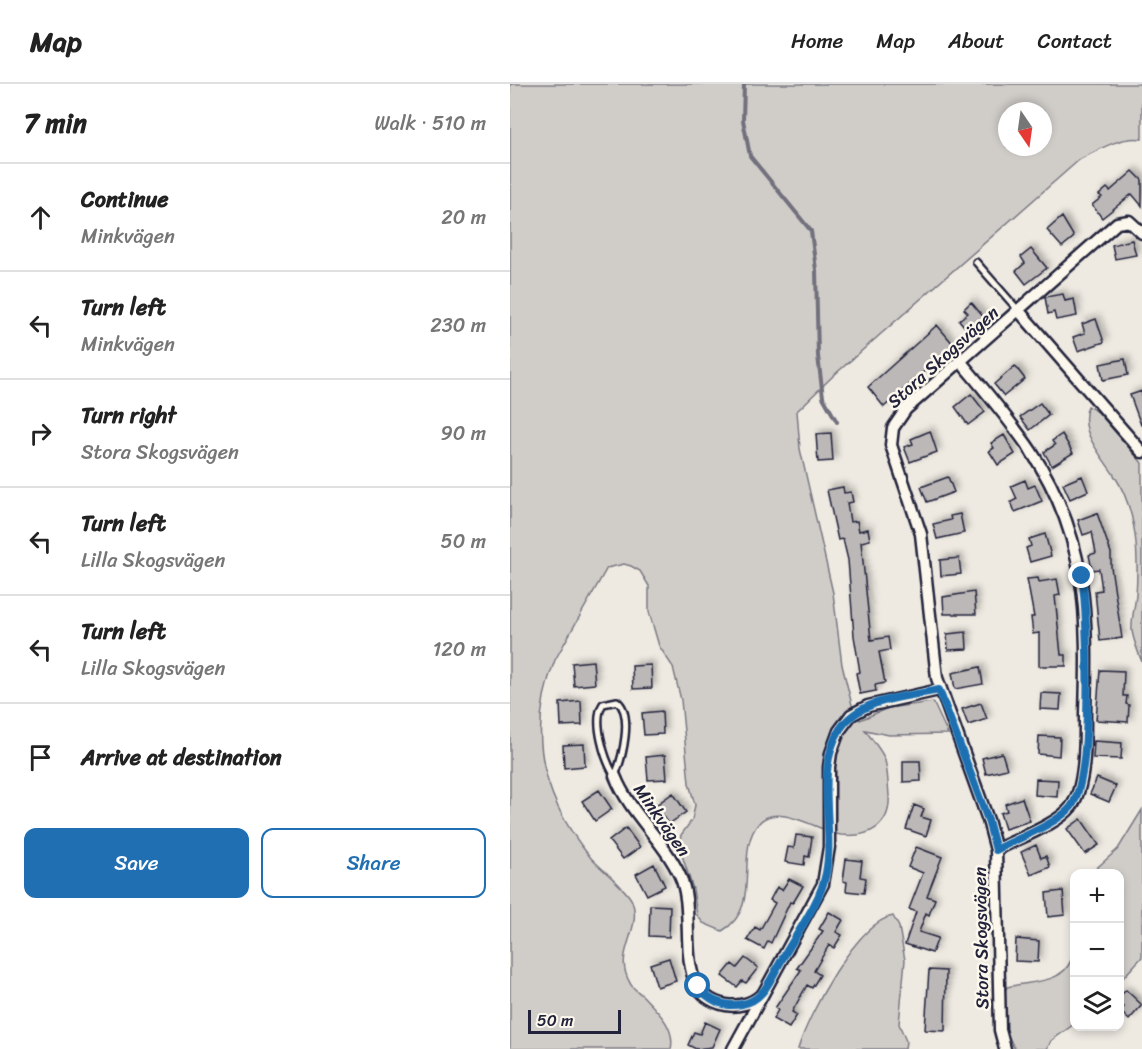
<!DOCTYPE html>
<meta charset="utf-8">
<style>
:root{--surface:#fff;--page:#f2f2f2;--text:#222;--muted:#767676;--line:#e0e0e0;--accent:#1f6fb2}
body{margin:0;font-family:Sriracha,sans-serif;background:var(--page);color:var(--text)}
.controls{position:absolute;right:18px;bottom:18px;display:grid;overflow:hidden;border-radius:12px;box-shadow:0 3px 9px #0003}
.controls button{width:54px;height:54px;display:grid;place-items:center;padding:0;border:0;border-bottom:2px solid var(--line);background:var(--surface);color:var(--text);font:30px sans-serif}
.compass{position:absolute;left:488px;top:18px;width:54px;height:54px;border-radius:50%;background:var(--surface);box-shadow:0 3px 9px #0003;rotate:167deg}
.scale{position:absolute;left:18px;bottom:15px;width:93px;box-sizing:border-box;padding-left:6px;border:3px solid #22223b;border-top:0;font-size:16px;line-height:21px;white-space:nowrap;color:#22223b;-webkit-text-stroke:4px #fbf7ec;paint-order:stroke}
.stop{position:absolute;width:18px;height:18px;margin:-14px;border:4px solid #1f6fb2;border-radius:50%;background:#fff}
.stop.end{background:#1f6fb2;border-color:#fff;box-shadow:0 2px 6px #0008}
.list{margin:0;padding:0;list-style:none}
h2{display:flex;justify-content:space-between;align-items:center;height:78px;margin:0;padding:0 24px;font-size:26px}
h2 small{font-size:20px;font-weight:400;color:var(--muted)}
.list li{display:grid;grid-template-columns:39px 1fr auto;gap:18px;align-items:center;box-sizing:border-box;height:108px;padding:0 24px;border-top:2px solid var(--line)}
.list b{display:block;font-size:22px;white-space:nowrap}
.list p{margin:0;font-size:20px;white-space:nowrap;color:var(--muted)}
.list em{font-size:20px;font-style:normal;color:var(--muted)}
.actions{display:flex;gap:12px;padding:18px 24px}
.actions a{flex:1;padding:14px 0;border:2px solid var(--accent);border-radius:12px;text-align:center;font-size:21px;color:var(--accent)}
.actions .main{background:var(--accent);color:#fff}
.icon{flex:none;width:33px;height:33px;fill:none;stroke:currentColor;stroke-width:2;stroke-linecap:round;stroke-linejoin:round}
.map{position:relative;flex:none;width:632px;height:965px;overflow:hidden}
header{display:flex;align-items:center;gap:36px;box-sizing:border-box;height:84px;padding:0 30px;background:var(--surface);border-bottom:2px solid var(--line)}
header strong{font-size:28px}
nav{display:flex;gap:33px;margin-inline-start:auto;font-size:21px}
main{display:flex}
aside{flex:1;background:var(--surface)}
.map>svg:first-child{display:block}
.green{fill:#d0cdc9;stroke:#797882;stroke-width:1.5;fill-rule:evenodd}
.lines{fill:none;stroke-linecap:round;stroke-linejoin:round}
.stream{stroke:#716f7c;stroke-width:4}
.building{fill:#bcb8b8;stroke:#22223b;stroke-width:1.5;filter:url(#shadow)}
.lane-casing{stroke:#22223b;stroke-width:10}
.street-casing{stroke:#22223b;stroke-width:15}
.lane{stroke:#fbf7ec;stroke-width:5}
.street{stroke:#fbf7ec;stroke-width:10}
.route{stroke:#1f6fb2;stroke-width:8}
.labels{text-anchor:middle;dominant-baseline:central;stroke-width:5;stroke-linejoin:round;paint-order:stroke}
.street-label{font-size:18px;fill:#22223b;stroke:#fbf7ec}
</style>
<header>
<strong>Map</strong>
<nav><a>Home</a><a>Map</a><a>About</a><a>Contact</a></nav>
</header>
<main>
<aside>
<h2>7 min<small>Walk · 510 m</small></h2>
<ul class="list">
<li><svg class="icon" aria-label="ahead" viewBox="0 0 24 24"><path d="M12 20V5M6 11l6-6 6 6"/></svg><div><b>Continue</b><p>Minkvägen</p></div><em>20 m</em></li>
<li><svg class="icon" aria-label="left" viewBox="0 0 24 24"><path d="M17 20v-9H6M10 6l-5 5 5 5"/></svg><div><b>Turn left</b><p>Minkvägen</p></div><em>230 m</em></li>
<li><svg class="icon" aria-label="right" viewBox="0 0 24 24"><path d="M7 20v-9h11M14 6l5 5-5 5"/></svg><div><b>Turn right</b><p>Stora Skogsvägen</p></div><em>90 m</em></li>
<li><svg class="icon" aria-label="left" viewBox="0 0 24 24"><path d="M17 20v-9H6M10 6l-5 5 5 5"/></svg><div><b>Turn left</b><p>Lilla Skogsvägen</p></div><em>50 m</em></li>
<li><svg class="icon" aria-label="left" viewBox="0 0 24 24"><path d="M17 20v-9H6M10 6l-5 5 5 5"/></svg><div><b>Turn left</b><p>Lilla Skogsvägen</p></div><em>120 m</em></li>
<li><svg class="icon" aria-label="arrive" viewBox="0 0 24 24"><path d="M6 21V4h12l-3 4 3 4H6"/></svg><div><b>Arrive at destination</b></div></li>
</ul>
<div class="actions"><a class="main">Save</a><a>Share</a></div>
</aside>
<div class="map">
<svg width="632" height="965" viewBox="0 0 632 965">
<defs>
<filter id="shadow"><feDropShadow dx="3.5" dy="-3.5" stdDeviation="3" flood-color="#0004"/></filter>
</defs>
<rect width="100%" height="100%" fill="#eeeae2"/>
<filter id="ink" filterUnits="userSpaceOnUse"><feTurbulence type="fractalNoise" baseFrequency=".0167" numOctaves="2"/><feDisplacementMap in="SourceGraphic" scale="12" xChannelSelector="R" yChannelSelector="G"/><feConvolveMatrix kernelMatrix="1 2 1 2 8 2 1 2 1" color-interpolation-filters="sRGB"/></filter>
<g filter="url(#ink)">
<path class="green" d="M0,0H632V55C610,52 588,66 569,76L323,292L287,327L290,365L323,509L332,581L342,621L350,636L378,624L423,618L438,650L379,651L355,646C379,677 376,673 379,712C381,742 359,754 331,751C311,748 267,717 249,739C223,768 254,823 212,847L193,839L187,831L183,805L169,762L171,751L182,736L185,721L179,699L171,616L163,583L149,562L139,528V502L130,487L121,482L114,480L97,484L45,576C16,649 32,715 81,774C91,785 117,805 122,817C133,847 102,868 120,899C122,904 129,908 133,912C146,926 166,943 161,965H0ZM497,27H533V63H497Z
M578,322L588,328L632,379V578C628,568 624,558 622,547C621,536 625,522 626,511C629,470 627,426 604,391C591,371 568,347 578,322Z
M632,726V873L610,897V790L581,789L608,765Z
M383,832L389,843L395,876L389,940L396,957L395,965H288C298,931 347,838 383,832Z
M564,867V940L541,957L537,965H505C495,949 487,920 497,903C523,896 557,902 564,867Z"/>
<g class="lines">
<path class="stream" d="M234,0L233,36L240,72L301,147L306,186L308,272L313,313L327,338"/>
</g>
<path class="building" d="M623,87L632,96V122L622,110L592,134L582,121L592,113L589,111L597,104L600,107Z
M552,133L564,153L552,163L537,146Z
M622,156L626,171L605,175L602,161Z
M521,165L537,184L516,200L506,187L515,179L511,173Z
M553,210L555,217L564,215L567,232L546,236L544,228L538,230L535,213Z
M461,218L475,235L459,248L449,236L458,229L454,225Z
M586,235L594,258L568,267L563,253L575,249L572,240Z
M427,241L444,261L374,323L358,303Z
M615,275L618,291L593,296L590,280Z
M505,282L515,295L494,312L484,300Z
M632,307V341H631L620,311Z
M461,310L475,328L458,341L445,323Z
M530,319L539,331L520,346L510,333Z
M420,347L427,368L400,378L394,363L403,360L401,355Z
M321,349L323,377L308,378L306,350Z
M552,350L563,369L542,382L534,368L545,361L542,357Z
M494,351L505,370L488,381L479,367L484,364L481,359Z
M572,392L578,407L560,415L553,400Z
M438,393L444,408L417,418L411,403Z
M515,396L518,404L525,401L532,417L505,428L501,418L507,415L501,402Z
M333,403L334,409L341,408L343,418L337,419L340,438L347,437L349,447L358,445L360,456L351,458L361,556L378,553L380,566L369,568L375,599L365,601L366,607L350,610L346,589L350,588L344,552L338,476L333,455L328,456L317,406Z
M587,429L601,469V483L612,554L590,557L585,507L592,506L589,485L582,486L579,471L586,469L582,448L573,451L568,436Z
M450,430L454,449L427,455L423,440L441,436L440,432Z
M535,450L541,472L520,478L516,464L521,462L519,455Z
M449,474L451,490L431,492L430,476Z
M528,494L529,498L547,495L550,511L545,512L551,571H556V582H529V549L523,550L521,533H524L517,495Z
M464,508L466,530H434L433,513Z
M456,548L457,565L438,566L437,550Z
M83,577L85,600L64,602L62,579Z
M141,581L142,604L123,605L122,582Z
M470,583L473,600L445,605L442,589Z
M590,586L614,587L613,612H617L616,620L619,621L618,638L586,636Z
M531,609L551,610L550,626L530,625Z
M71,617L72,641L51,642L50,619Z
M471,619L477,635L458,641L452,625Z
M152,627L153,650L134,651L132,629Z
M529,652L550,653L549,672L528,670Z
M584,657L612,659L611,675L583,674Z
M74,660L75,682L54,684L53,661Z
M492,669L497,685L476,690L472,674Z
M155,671L157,695L138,696L136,673Z
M393,677H410L411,697L393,698Z
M587,694L606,702L599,718L580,710Z
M526,695L548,696L547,713L525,711Z
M89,706L102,725L85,737L72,717Z
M163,709L176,728L159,740L146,721Z
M512,714L520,737L495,745L490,729L497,727L495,720Z
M404,721L414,725L411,733L421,736L416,752L396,745Z
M571,735L589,761L575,770L557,745Z
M116,744L130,763L113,775L99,757Z
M286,751L302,753L299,773L295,772L294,781L275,778L278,763L284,764Z
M526,761L531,774L536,772L540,783L521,791L511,768Z
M406,763L432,773L417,812L425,815L419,831L416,829L409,848L428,854L422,869L395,860L406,828L399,825L413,789L398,783Z
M336,775L352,777L350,793L356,794L354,809L336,807L337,798L333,797Z
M144,780L155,802L137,811L126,790Z
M279,795L293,802L283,819L280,818L261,859L258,857L254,865L237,856L245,843L250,846L265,819L260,816L267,803L272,806Z
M553,807L555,831L538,833L536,809Z
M140,821L160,822L159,853L139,852Z
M319,828L333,836L326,848L332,851L324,864L319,861L304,887L310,891L302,904L297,901L282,928L287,931L279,944L263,935L268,926L265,924L291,886L287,884L313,847L309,845Z
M506,855L529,857L528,878L505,877Z
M159,874L166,897L147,903L140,880Z
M235,874L248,884L236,899L232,897L227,903L212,892L222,880L227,884Z
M419,886L436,887L435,947L415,946Z
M616,906L632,921L619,936L610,927L614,923L609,919V913Z
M195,938L210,945L202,963L186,965L178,961L184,948L190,950Z"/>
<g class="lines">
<defs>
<path id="lane" d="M466,178L508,226
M107,617C124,630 112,675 105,692C95,677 82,636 93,620Z"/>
<path id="street" d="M509,227L632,368
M451,278C475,307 500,336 521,367C578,453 578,532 575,630C575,655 576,702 561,723C547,741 506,755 486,766
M105,692C120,730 153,755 170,792C189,832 159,911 216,921C227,923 241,920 250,912
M223,965L313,800L319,763V683L321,669L329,647L341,631L358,622L429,606
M495,965L490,946L486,766L478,736L427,594L411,450L381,361L383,344L396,325L607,139L619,137L632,149"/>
</defs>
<use href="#lane" class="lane-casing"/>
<use href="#street" class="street-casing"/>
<use href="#lane" class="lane"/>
<use href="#street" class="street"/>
</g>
</g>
<g class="lines" filter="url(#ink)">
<path class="route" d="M188,902C198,916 214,924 232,920C253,917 260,896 270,879C285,851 310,820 316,789C325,744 304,686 330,645C351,614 395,613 429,606L478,736L486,766C506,755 547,740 561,723C584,692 578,533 572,492"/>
</g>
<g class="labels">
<g class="street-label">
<text transform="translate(433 273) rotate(-42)">Stora Skogsvägen</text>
<text transform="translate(152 736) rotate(55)">Minkvägen</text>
<text transform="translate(471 854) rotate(-91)">Stora Skogsvägen</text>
</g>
</g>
</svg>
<div class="controls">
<button>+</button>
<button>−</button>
<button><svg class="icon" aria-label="layers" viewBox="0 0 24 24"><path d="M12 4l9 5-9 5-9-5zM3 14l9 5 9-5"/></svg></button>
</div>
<svg class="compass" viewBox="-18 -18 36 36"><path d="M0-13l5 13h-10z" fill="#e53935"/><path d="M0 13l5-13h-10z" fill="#767676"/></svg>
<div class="scale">50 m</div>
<div class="stop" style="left:188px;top:902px"></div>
<div class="stop end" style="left:572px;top:492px"></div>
</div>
</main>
